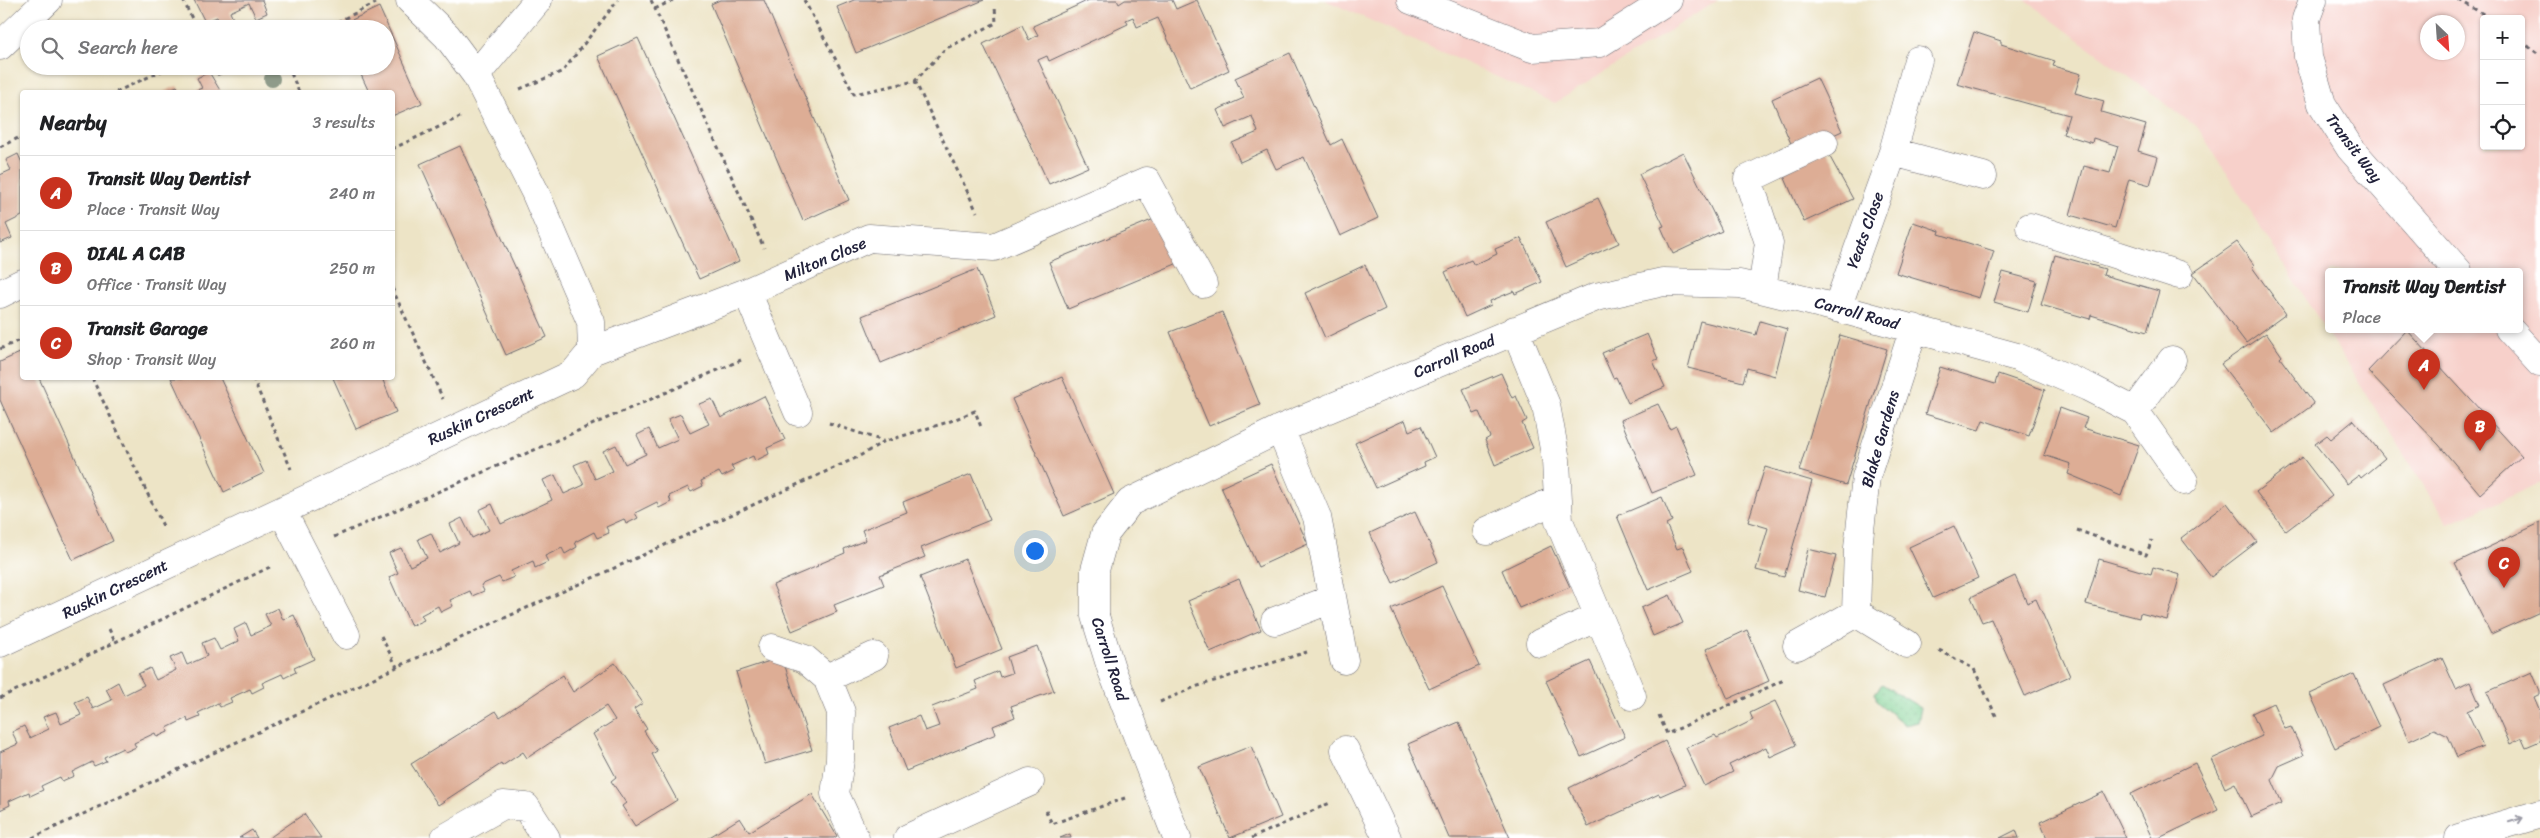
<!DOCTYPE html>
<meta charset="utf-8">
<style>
:root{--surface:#fff;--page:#f6f6f6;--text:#202124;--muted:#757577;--line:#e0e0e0;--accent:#c8321e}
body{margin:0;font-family:Sriracha,sans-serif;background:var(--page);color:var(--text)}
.controls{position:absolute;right:15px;top:15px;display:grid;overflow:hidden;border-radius:5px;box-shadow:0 1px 4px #0004}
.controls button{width:45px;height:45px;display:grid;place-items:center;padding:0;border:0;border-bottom:1px solid var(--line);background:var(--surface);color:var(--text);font:25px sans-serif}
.compass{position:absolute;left:2420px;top:15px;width:45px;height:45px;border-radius:50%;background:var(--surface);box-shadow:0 1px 4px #0004;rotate:155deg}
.you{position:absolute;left:1034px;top:550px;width:18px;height:18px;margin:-12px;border:4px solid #fff;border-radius:50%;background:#1a73e8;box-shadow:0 0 0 8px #1a73e833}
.badge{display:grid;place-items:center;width:32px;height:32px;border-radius:50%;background:var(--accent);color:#fff;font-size:16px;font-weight:700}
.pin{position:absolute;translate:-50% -41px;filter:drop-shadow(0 1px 2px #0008)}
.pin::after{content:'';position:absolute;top:26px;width:18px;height:15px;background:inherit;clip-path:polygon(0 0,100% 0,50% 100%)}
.popup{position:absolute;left:2325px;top:268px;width:198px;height:65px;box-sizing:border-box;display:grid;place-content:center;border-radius:5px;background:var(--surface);filter:drop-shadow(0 1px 4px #0005);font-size:16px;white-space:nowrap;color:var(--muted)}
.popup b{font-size:19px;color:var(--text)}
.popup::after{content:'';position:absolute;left:50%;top:100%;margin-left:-10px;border:10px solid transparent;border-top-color:var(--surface)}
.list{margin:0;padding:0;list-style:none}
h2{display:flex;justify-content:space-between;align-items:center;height:65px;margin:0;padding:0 20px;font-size:21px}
h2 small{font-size:16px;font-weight:400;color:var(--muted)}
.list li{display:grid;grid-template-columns:32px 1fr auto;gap:15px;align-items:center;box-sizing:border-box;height:75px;padding:0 20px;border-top:1px solid var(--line)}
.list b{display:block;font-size:19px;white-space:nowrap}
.list p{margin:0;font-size:16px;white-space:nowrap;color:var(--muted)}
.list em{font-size:16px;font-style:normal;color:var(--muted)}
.icon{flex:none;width:28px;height:28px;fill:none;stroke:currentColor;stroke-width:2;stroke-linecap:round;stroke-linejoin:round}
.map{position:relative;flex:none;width:2540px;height:838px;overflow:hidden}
.search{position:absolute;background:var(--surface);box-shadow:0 1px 4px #0004;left:20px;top:20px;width:375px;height:55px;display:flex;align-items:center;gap:12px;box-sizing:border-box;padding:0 18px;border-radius:28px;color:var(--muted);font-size:19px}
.panel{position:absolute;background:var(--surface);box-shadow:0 1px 4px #0004;left:20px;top:90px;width:375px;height:290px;border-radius:5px}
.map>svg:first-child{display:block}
.built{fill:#f7d0ca;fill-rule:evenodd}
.grass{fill:url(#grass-dots);stroke:#507966}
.building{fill:#ddad95}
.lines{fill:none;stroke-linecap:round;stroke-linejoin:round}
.minor-casing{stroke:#69666c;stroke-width:29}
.major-casing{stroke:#69666c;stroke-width:29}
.path{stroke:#69666c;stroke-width:3;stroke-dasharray:4 4;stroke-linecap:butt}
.minor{stroke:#fff;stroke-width:28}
.major{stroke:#fff;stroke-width:28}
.tree{fill:#8f9b8a}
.oneway{stroke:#9c9ca7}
.labels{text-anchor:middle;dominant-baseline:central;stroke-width:4;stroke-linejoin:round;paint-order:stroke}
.street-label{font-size:16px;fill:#22223b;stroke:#fff}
</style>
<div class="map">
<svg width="2540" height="838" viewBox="0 0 2540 838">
<defs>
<pattern id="grass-dots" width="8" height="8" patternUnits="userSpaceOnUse" patternTransform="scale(1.25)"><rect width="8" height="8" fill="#7ed091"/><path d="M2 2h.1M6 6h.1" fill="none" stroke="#6db27e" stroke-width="1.8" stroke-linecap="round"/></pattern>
</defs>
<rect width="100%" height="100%" fill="#fff"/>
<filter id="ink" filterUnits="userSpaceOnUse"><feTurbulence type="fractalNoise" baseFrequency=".02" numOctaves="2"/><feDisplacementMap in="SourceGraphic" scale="10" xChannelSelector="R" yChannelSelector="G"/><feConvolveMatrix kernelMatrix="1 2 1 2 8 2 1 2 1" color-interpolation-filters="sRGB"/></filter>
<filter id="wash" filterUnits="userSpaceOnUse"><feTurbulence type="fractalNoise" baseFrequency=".0096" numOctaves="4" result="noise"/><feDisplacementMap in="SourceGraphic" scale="20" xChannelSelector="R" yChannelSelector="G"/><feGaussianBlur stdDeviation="1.12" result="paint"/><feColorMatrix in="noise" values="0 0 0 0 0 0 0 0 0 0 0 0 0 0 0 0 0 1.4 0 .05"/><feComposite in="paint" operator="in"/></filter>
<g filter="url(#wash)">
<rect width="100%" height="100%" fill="#ede4c6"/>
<path class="built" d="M1325,0H1718L1555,103Z
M2025,0H2540V483L2448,524L2198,128ZM2484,19H2521V146H2484ZM2428,22H2458V52H2428ZM2329,271H2519V329H2329Z"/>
<path class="grass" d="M1882,684L1921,708L1918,722L1905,725L1877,702L1875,693Z"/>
<g id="blocks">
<path class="building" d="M194,0H262L267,13L256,18L249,3L230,12L236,26L223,29L217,17L205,22Z
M720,0H764L849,200L803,221L711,4Z
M854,0H984L856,53L837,7Z
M1089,0H1117L1119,4L1125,0H1172L1176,9L1197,0L1229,70L1190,88L1158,18L1137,27L1133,17L1126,20L1128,24L1049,61L1047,56L1038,60L1088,167L1049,184L983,44L1022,25L1029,40L1038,35L1033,26Z
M379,7L422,103L392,116V92H369L357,66H386V29H340L339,26Z
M1974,32L2001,41V44L2055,61L2053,66L2081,74L2075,93L2104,101L2101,112L2146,125L2138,151L2158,157L2150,185L2129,179L2115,228L2070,215L2084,166L2110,173L2118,146L2093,138L2092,143L2063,134L2069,115L1957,84Z
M638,38L739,261L699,279L598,56Z
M1290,53L1331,145L1342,139L1378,218L1340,236L1304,157L1276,169L1267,150L1240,162L1232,143L1258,132L1252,116L1225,128L1217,110L1244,98L1235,78Z
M209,72L221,92H192L202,88L197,78Z
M1817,78L1842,131L1795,153L1772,99Z
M177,86L180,92H163Z
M460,146L547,337L506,355L420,164Z
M1825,148L1853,199L1804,222L1781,169Z
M1683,152L1722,231L1673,254L1661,227L1664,226L1639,174Z
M18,154L22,163V216L6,224L12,238L0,243V175L11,170L6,160Z
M1598,198L1619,243L1566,267L1546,222Z
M1164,215L1183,261L1068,309L1049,262Z
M1913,222L1940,231L1939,234L1994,251L1979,298L1896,273Z
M1521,238L1542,282L1515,294L1514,291L1490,301L1491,305L1465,317L1445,272L1471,260L1474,265L1497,254L1495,249Z
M2237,242L2254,265L2252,267L2286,314L2246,343L2193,273Z
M2055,255L2105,269L2103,275L2159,291L2147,332L2091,315L2090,319L2041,305Z
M1365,265L1385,309L1325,338L1305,293Z
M977,269L996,315L881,363L862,316Z
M2003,272L2037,281L2028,312L1994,302Z
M1222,312L1260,405L1209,426L1170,332Z
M1700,321L1756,335L1760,321L1787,329L1775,376L1747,368L1743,382L1688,368Z
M2407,330L2522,456L2480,494L2439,445L2368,371Z
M2266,333L2282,356L2280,358L2314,404L2274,433L2221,364Z
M1647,334L1658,359L1653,361L1665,387L1628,403L1616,377L1613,378L1602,353Z
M1840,335L1887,349L1846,485L1799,471Z
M22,352V378H39L113,541L73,560L0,400V362Z
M1940,367L1995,384L1998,374L2045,390L2029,436L1983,420L1979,430L1925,414Z
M1501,373L1512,398L1516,396L1527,420L1522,423L1533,448L1495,465L1485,440L1490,437L1479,412L1474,414L1463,389Z
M1062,377L1114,494L1064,516L1012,399Z
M171,378H220L264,473L224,492Z
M333,378H382L396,412L356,429Z
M764,396L785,440L767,448L769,454L755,461L753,456L731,466L734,471L722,477L719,472L701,481L703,486L691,492L688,487L669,496L671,502L659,508L657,502L635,513L638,518L626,524L624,519L606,527L609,533L597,538L594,532L575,542L577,547L565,554L562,548L545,556L548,562L535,568L533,561L511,571L514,577L502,582L499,577L481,585L484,591L472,596L470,591L450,600L453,606L441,612L438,606L421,615L424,620L411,626L389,577L398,573L389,553L401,548L410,566L427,558L418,539L431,533L440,553L459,543L450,524L462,518L472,538L489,530L479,510L492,504L501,524L552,500L543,480L555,475L564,494L584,485L574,465L586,460L595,479L613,471L603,451L616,445L625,464L646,454L637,435L649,429L658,448L678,439L668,419L681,414L690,433L709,424L699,404L712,399L721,418Z
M1658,404L1670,429L1676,426L1697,475L1652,493L1621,420Z
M2060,408L2087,418L2083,428L2139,445L2121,496L2068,474L2071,464L2044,455Z
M1405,420L1409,431L1421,426L1435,457L1424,462L1425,466L1376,488L1355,443Z
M2354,420L2385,458L2361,478L2359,475L2347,484L2315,444L2327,435L2331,439Z
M2302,457L2332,496L2286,531L2256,492Z
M1271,464L1308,544L1258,567L1221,487Z
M1765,467L1812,481L1784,577L1756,570L1768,528L1748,522Z
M971,474L990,520L921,548L925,557L880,575L884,585L834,605L837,612L792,631L773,585L818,566L817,565L845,553L844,549L866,540L862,530L907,512L903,502Z
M1662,497L1672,521L1666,524L1677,549L1683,547L1693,571L1648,590L1617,516Z
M2227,503L2257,542L2211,577L2181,538Z
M1415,512L1438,562L1393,583L1370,533Z
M2540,523V612L2491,634L2455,563Z
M1954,526L1978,578L1933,598L1909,547Z
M1551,546L1570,587L1519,608L1502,570Z
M1808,549L1836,556L1825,597L1798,590Z
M965,559L1002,649L956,668L920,577Z
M2099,559L2151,574L2153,567L2180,575L2167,620L2140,613L2139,618L2086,604Z
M2015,576L2027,603L2036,599L2070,676L2025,696L1991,619L1982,622L1971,597Z
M1239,579L1261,630L1210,652L1188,601Z
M1442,586L1479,666L1429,689L1391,609Z
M1670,595L1683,623L1653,636L1641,608Z
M278,608L283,620L294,615L314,659L294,668L296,672L284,678L282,674L262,683L264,687L252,693L250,689L230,698L232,702L220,707L218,703L198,713L200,717L188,722L187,718L167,728L168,732L157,737L155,733L134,743L136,747L125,752L123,748L104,757L106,761L94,766L92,762L72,772L74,776L62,781L60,777L41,786L43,790L30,796L29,792L9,801L10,805L0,810V752L18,744L12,732L24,726L30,738L49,729L43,717L56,712L61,724L81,715L75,702L87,697L93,709L112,700L106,689L118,682L124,695L144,685L138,674L150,668L156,680L176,670L170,658L182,653L187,665L207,656L202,643L214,638L220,650L239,641L234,629L246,623L251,635L262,630L271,626L265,614Z
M1747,630L1769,681L1728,699L1706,649Z
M1037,646L1054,691L1011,706L1015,717L993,726L996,734L906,771L889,728L919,716L925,731L939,726L932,707L978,689L975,681L998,671L1000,677L1012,673L1007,657Z
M782,657L812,750L765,764L736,672Z
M2442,658L2456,689L2470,682L2480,705L2467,711L2483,746L2457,757L2448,736L2434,729L2409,741L2384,685Z
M1590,661L1625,737L1581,757L1546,681Z
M615,663L643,703L634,709L647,729L644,731L657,751L652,754L677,800L635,826L622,806L626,803L611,781L616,777L593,734L615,720L606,706L527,758L523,752L502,766L501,764L438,805L411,764L496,711L500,717L563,675L573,692Z
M2532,672L2540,691V694L2534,697L2540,711V741L2526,747L2522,738L2510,744L2487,692Z
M2354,674L2379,727L2335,748L2310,694Z
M1775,701L1796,745L1770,757L1766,747L1729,765L1733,772L1704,786L1686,748L1715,735L1717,738L1753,720L1750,713Z
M2273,703L2285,729L2291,727L2304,755L2279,766L2272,780L2282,803L2251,817L2235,783L2225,788L2212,759L2262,736L2252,713Z
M1459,722L1472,752L1510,838H1449L1408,744Z
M1665,741L1685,785L1660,796L1659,794L1588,827L1569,788Z
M1251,746L1281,817L1230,838L1199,767Z
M2195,763L2218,810L2159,838H2152L2131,794Z
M2104,792L2126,838H2047L2040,822Z
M812,794L837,836L834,838H708L740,818L749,832Z
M304,814L321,838H269Z
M252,830L257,838H239Z
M2016,830L2019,838H2000Z
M1070,834L1071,838H1060Z"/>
</g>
</g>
<g filter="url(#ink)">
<use href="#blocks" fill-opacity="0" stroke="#69666c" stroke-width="1"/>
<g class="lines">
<defs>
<path id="minor" d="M1411,0L1532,48L1600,43L1668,0
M2313,0L2306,19L2308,57L2322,104L2350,148L2458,271
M0,46L48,0
M476,75L538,0
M1893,152L1983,176
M2030,227L2179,275
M1762,289L1769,243L1748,179L1824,143
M747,292L798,412
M0,294L22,283
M1837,308L1893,152L1918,60
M2509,329L2540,363
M1515,330L1546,405L1556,460L1559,521L1632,696
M592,351L747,292L869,238L994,247L1147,181L1203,284
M2135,411L2172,360
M1280,429L1317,517L1344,660
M282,511L346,635
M1487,531L1558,499
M1856,613L1858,548L1866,477L1914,328
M1275,621L1332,599
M0,643L573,374L592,351L591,322L535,192L476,75L447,36L410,0
M1540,643L1598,617
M1797,646L1856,613L1907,644
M772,648L805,659L827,678L841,712L840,760L835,794L855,838
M827,678L874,656
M1345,750L1387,838
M445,838L503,805L526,807L546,838
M908,838L1030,782
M1177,838L1111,668L1095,616V570L1105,534L1130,502L1280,429L1596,297L1663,282L1740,284L1837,308L2017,357L2088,387L2135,411L2184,481"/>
<path id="major" d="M2459,838L2540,814"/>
</defs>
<use href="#minor" class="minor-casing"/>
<use href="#major" class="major-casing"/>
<path class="path" d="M183,0L197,29
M651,0L764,248
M804,0L854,94L915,81L945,49L996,23L995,6
M2459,0L2492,19
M655,9L673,0
M323,29L376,3
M2521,41L2540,55
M214,66L218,74L237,66
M288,66L299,92
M915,81L977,212
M520,89L563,71L618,0
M116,92L172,66
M0,147L22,136
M392,149L460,117
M392,288L443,399
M0,349L22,339
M92,378L164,528
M253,378L291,469
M829,423L883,441
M2077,530L2146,555L2152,540
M334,537L741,360
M109,629L115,642
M381,636L397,667
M1939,650L1974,669L1996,716
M0,698L272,566
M1160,702L1195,687L1307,652
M1659,715L1667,734L1786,679
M1046,811L1052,824L1125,798
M32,838L397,667L858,457L883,442L948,422L975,411L981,427
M1252,838L1332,802"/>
<use href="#minor" class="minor"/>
<use href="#major" class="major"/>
</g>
<circle class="tree" cx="272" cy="79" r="8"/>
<defs><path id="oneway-shaft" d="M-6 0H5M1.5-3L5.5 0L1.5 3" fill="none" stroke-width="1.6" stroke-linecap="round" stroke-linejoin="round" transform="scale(1.25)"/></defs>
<use class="oneway" href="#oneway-shaft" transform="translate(2516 820) rotate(-17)"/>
</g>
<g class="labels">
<g class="street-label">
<text transform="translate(2354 148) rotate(53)">Transit Way</text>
<text transform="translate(1865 230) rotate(-70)">Yeats Close</text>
<text transform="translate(825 259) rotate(-23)">Milton Close</text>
<text transform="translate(1857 313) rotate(15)">Carroll Road</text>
<text transform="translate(1454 356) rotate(-23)">Carroll Road</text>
<text transform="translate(481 416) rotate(-25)">Ruskin Crescent</text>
<text transform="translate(1880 439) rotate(-74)">Blake Gardens</text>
<text transform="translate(115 589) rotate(-26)">Ruskin Crescent</text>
<text transform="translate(1110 659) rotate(72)">Carroll Road</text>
</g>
</g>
</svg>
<div class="controls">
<button>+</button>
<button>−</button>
<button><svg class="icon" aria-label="locate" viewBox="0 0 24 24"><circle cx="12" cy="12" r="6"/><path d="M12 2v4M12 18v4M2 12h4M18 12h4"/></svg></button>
</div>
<svg class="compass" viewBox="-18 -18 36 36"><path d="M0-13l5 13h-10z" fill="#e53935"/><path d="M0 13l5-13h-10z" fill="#757577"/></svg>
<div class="you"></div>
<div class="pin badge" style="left:2424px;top:390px">A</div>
<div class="popup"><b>Transit Way Dentist</b>Place</div>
<div class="pin badge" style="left:2480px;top:451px">B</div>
<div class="pin badge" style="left:2504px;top:588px">C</div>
<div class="search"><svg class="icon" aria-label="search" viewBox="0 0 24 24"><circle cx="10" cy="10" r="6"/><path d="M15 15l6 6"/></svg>Search here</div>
<section class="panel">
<h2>Nearby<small>3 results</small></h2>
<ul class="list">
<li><span class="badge">A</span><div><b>Transit Way Dentist</b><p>Place · Transit Way</p></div><em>240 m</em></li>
<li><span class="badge">B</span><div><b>DIAL A CAB</b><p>Office · Transit Way</p></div><em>250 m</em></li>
<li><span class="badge">C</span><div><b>Transit Garage</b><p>Shop · Transit Way</p></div><em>260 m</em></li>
</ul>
</section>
</div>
